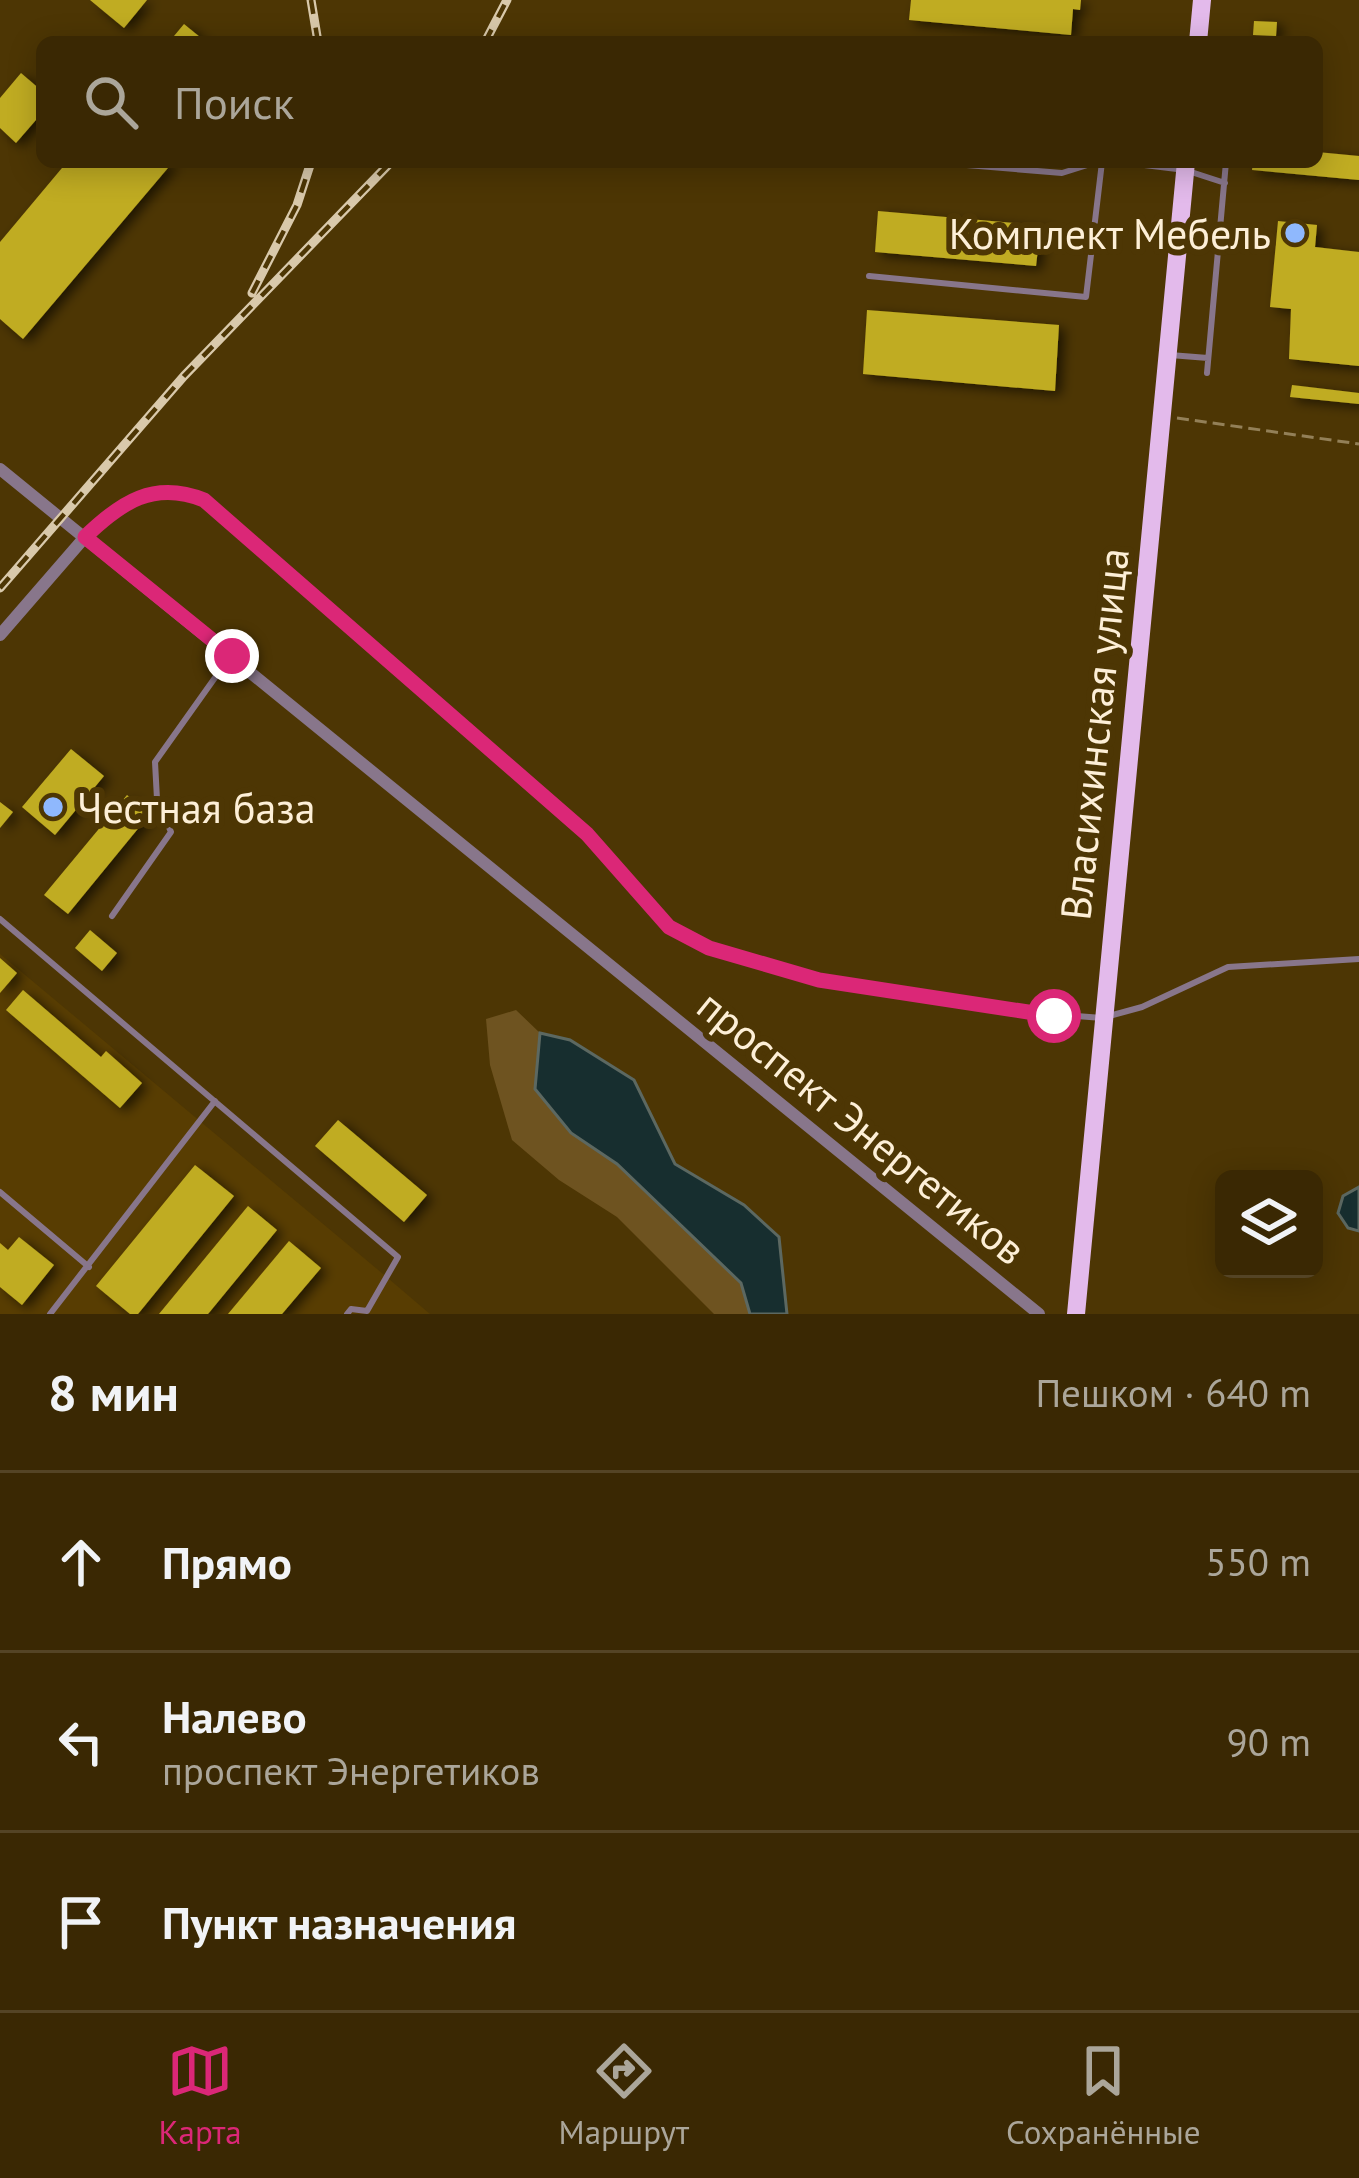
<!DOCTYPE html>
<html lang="ru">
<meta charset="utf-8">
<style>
:root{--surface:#3a2803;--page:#41300d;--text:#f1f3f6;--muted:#aba69a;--line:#544425;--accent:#db2777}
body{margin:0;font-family:"PT Sans",sans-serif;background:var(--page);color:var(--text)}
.controls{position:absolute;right:36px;bottom:36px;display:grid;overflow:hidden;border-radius:18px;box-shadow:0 6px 30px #0003}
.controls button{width:108px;height:108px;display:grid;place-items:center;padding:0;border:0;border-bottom:3px solid var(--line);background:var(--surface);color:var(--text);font:60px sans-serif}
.stop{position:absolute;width:36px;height:36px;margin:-27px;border:9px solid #db2777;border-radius:50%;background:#fff}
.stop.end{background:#db2777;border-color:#fff;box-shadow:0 3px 12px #0008}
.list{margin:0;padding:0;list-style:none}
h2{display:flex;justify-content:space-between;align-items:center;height:156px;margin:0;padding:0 48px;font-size:51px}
h2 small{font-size:39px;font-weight:400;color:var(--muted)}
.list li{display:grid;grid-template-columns:78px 1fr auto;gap:36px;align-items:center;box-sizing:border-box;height:180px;padding:0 48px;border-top:3px solid var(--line)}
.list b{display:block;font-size:45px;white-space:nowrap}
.list p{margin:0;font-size:39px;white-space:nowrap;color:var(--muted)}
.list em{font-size:39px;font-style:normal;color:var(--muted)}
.icon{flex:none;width:66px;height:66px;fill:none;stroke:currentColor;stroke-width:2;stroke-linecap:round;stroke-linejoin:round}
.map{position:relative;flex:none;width:1359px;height:1314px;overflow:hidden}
.search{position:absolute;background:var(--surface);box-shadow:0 6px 30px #0003;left:36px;right:36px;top:36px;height:132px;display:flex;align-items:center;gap:30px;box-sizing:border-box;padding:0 42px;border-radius:18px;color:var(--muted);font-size:45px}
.sheet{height:696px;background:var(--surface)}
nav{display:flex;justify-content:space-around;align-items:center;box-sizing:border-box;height:168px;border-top:3px solid var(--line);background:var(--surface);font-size:33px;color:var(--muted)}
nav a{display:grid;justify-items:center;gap:6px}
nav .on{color:var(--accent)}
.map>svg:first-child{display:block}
.built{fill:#583d02}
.green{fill:#6e5320}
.water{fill:#172e2f;stroke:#5c6861;stroke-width:3}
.building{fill:#c0ac24;filter:url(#shadow)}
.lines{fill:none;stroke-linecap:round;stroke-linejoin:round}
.path{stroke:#938058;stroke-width:3;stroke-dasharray:12 6;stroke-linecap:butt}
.service{stroke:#88768b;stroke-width:6}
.minor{stroke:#88768b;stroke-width:12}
.trunk{stroke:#e3baeb;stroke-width:18}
.rail-casing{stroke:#d9c9ab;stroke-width:9}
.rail{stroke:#4d3604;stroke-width:4.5;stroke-dasharray:14;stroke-linecap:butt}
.route{stroke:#db2777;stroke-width:15}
.poi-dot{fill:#8fb8fd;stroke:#4d3604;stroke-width:4.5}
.labels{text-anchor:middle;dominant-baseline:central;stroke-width:12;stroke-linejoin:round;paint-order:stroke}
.poi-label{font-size:42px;fill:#fdefd7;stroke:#4d3604;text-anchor:end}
.street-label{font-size:42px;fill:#fdefd7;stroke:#4d3604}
</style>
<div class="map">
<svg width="1359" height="1314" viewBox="0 0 1359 1314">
<defs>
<filter id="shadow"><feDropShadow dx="6" dy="4" stdDeviation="6" flood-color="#0009"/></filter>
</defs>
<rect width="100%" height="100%" fill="#4d3604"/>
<path class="built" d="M0,954L389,1279L430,1314H0Z"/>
<path class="green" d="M516,1010L540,1033L536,1090L571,1133L617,1164L741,1283L750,1314H714L617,1217L559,1180L512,1140L490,1065L486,1019Z"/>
<path class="water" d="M540,1033L570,1040L634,1080L675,1164L744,1205L779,1237L787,1314H750L741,1283L617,1164L571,1133L535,1089Z
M1359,1187V1231L1348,1228L1338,1213L1343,1196Z"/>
<path class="building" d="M90,0H147L124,28Z
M911,0H1081L1080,10L1073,9L1071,35L909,20Z
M1254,21L1277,22L1276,36L1253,35Z
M184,24L206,42H169Z
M21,73L42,91L38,98L42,113L16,143L0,128V98Z
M1317,152L1359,156V180L1252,170L1253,162H1317Z
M67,162H173L23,339L0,319V242Z
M878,211L1047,226L1046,240H1039L1036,266L875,252Z
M1278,221L1317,225L1315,247L1359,252V366L1289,359L1291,309L1270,307Z
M867,310L1059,325L1055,391L863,374Z
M1292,385L1359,393V404L1290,397Z
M71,749L104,776L55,835L22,807Z
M127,795L150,814L68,914L44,895Z
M0,802L13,812L0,828Z
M90,930L117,953L102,971L75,948Z
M0,958L17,973L0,993Z
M23,990L101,1057L106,1051L142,1083L120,1108L6,1010Z
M338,1120L427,1195L404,1222L315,1146Z
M195,1165L234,1196L138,1314H130L96,1286Z
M248,1206L277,1230L208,1314H159Z
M19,1237L54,1265L22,1305L0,1287V1243L8,1250Z
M289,1241L321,1268L282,1314H228Z"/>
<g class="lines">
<path class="path" d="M1177,418L1359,444"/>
<path class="service" d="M930,162L1062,173L1097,162
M1120,162L1185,170L1225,183
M869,276L1086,297L1102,162
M1170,355L1208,358
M1207,373L1226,162
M85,537C121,502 154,480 204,500L587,834L669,927L709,948L819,980L1013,1011L1102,1018L1142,1007L1228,967L1359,959
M112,916L171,832L157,799L155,762L229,658
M0,919L398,1257L367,1311L351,1309L347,1314
M0,1192L89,1267
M50,1314L215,1101"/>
<path class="minor" d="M0,469L1039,1314
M0,635L85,537"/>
<path class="trunk" d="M1198,42L1202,0
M1076,1314L1186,162"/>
<defs>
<path id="rail" d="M311,0L318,42
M485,42L507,0
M252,293L297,205L311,162
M0,588L184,376L391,162"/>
</defs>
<use href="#rail" class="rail-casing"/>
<use href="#rail" class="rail"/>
</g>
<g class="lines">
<path class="route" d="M232,656L85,537C121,502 154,480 204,500L587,834L669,927L709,948L819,980L1054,1016"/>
</g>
<g class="poi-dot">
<circle cx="1295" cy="233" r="12"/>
<circle cx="53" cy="807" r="12"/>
</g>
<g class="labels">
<g class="poi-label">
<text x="1271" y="233">Комплект Мебель</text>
<text x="77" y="807" text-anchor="start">Честная база</text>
</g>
<g class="street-label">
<text transform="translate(1094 734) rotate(-84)">Власихинская улица</text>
<text transform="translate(862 1127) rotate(39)">проспект Энергетиков</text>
</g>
</g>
</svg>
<div class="controls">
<button><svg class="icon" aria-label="layers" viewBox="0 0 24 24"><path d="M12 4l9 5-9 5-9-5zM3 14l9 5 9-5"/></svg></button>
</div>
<div class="stop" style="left:1054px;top:1016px"></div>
<div class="stop end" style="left:232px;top:656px"></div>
<div class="search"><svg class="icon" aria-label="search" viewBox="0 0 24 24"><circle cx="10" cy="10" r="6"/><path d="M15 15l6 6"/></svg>Поиск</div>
</div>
<section class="sheet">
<h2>8 мин<small>Пешком · 640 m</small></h2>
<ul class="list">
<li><svg class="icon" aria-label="ahead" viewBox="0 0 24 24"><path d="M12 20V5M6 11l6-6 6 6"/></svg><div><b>Прямо</b></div><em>550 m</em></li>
<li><svg class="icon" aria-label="left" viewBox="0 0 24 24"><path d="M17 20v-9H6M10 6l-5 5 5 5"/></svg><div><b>Налево</b><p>проспект Энергетиков</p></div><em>90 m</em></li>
<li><svg class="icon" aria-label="arrive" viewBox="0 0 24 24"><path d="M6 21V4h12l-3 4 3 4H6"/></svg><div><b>Пункт назначения</b></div></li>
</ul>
</section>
<nav>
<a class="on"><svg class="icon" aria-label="map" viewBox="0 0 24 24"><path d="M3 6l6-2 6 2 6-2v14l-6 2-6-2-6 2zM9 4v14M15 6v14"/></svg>Карта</a>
<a><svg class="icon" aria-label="directions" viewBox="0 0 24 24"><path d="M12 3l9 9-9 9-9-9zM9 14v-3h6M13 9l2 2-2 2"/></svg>Маршрут</a>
<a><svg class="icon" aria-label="saved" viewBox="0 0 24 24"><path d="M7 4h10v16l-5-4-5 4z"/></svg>Сохранённые</a>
</nav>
